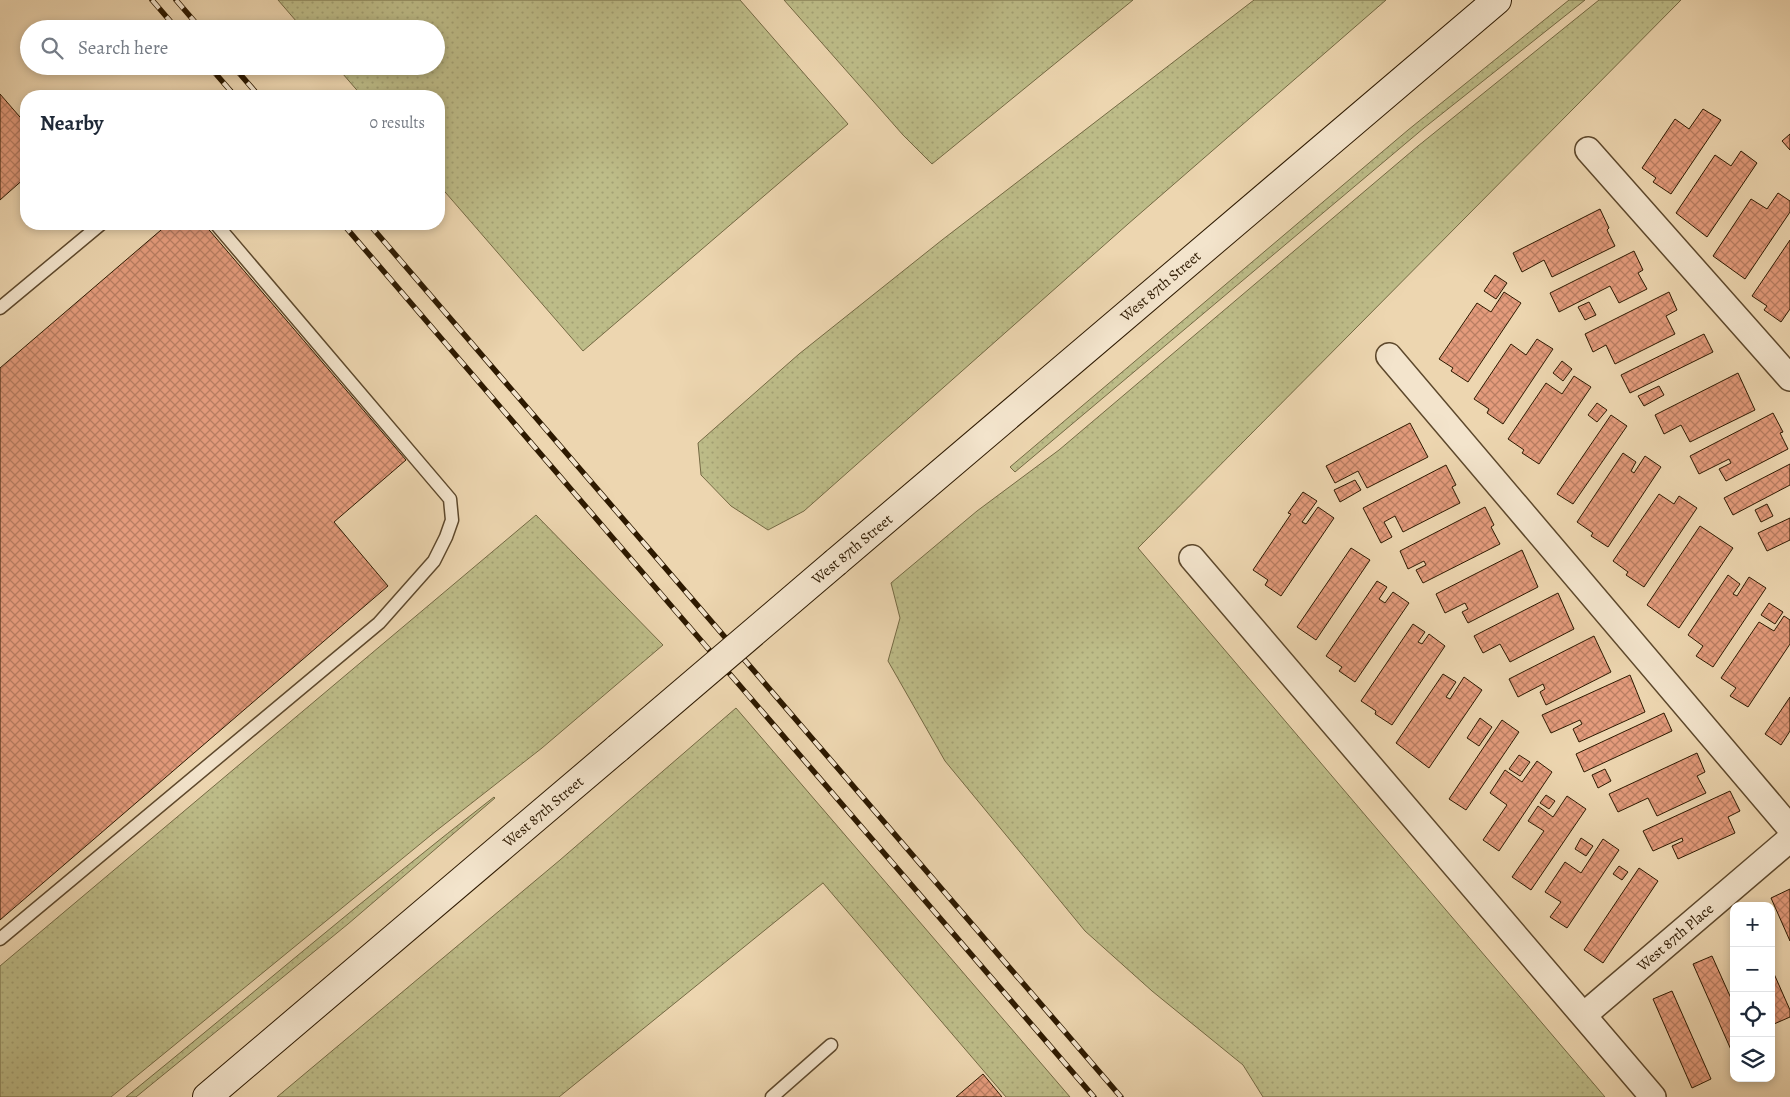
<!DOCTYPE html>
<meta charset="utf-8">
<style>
:root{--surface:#fff;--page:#f2f2f3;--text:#1f2937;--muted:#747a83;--line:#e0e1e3}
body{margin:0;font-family:Alegreya,serif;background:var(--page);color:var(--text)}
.controls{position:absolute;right:15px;bottom:15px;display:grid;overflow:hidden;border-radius:10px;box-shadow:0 2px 8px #0003}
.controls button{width:45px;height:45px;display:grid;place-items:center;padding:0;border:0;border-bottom:1px solid var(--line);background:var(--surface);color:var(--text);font:25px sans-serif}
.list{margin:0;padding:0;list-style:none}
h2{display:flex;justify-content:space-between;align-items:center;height:65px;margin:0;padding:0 20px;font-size:21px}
h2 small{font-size:16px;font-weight:400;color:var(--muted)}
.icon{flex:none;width:28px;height:28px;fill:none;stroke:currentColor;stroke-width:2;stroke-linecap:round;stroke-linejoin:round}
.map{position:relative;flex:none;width:1790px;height:1097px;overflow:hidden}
.search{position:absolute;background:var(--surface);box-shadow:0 2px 8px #0003;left:20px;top:20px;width:425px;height:55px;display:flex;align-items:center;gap:12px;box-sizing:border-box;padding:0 18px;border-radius:28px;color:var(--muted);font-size:19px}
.panel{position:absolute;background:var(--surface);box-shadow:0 2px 8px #0003;left:20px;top:90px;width:425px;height:140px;border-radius:20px}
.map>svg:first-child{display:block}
.grass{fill:url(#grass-dots);stroke:#756a44}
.building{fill:url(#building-cross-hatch);stroke:#2d1900}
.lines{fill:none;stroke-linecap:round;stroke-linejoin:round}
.service-casing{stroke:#5d482c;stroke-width:15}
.minor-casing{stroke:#5d482c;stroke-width:28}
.secondary-casing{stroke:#2d1900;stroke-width:30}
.service{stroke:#f3e4cc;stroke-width:12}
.minor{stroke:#f3e4cc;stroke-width:25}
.secondary{stroke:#f3e4cc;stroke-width:28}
.rail-casing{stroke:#2d1900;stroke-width:5.5}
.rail{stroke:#f3e4cc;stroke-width:4;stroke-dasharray:11;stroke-linecap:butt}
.secondary-bridge-casing{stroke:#2d1900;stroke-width:30;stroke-linecap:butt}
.secondary-bridge{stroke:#f3e4cc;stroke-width:28}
.labels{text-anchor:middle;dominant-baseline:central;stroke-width:5;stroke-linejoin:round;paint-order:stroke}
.street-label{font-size:15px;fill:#2d1900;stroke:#f3e4cc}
</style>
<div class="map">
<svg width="1790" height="1097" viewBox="0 0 1790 1097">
<defs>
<pattern id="grass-dots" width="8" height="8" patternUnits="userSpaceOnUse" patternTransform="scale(1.25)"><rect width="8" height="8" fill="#bdbc88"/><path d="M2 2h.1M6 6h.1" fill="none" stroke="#a3a174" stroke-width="1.8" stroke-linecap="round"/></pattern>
<pattern id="building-cross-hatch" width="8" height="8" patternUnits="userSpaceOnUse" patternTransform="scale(1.25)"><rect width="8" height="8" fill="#e49b7c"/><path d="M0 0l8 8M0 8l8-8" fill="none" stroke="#b97e63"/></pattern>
</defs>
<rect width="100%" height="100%" fill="#edd6b0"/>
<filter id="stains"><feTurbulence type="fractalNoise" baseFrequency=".004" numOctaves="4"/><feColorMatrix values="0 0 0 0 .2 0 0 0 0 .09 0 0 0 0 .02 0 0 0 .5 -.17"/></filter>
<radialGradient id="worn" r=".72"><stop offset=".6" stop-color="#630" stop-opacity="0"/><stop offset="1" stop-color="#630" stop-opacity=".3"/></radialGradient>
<path class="grass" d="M278,0H740L848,124L583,351L439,185V96H362L336,66H436V29H303Z
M784,0H1133L932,164L903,135Z
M1254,0H1386L1128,224L804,511L768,530L731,506L701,475L698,443L799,354L942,240Z
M1569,0H1585L1424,128L1015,472L1010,467L1408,130Z
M1599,0H1681L1138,548L1605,1097H1263L1243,1065L1152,991L1085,931L945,761L888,661L900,618L891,583L977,511L1059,450L1418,146Z
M536,515L663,645L542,748L436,831L111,1097H0V966Z
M736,708L1070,1097H1006L823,883L559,1097H277L560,860Z
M494,797L495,798L348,924L136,1097H126C249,997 369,894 494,797Z"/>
<path class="building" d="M0,94L26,124V177L0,200Z
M1703,109L1721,120L1671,194L1653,182L1656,178L1642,168L1675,119L1689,129Z
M1790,134V150L1782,141Z
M1741,151L1757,163L1707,237L1676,213L1715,155L1731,166Z
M1778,193L1790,201V212L1745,279L1713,256L1751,199L1767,209Z
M1600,209L1609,228L1607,230L1615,246L1552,277L1544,260L1522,272L1513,253Z
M168,224H204L406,460L334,522L388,586L0,920V368Z
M1790,240V309L1781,322L1764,310L1767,306L1752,296Z
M1634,251L1643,270L1638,273L1647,289L1619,303L1610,286L1559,312L1550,293Z
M1495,275L1507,283L1496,299L1484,291Z
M1504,292L1521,303L1468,382L1451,371L1453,368L1439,359L1477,303L1491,312Z
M1669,292L1677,310L1666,316L1675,334L1615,364L1606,345L1593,352L1585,334Z
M1589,302L1596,315L1585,320L1578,307Z
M1704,334L1713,352L1630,393L1621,375Z
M1537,339L1553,349L1503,424L1487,413L1489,409L1474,399L1511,344L1526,355Z
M1562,361L1572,369L1563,381L1553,373Z
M1738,373L1755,410L1690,442L1681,425L1664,434L1655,415Z
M1574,376L1591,387L1539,464L1522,453L1524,450L1508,439L1546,383L1562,394Z
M1659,386L1664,395L1644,406L1638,396Z
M1597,403L1607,410L1597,422L1588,415Z
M1773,413L1783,432L1780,433L1788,449L1726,481L1719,469L1731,463L1729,459L1699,474L1690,456Z
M1611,415L1627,426L1573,504L1557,494Z
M1410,423L1428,457L1367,488L1358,471L1335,483L1326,466Z
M1623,453L1636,462L1631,471L1634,473L1645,456L1661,467L1608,547L1591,536L1593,533L1577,522Z
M1790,464V485L1733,515L1724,498Z
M1446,465L1456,485L1452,487L1460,503L1403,532L1395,516L1384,522L1392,537L1381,543L1363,508Z
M1355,480L1361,490L1340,502L1334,490Z
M1303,492L1317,501L1302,522L1306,524L1318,507L1334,518L1281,596L1265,585L1268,580L1253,570L1291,514L1288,513Z
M1659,494L1674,504L1679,496L1697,508L1644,587L1626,575L1628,572L1613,561Z
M1767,504L1773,516L1761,522L1755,510Z
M1485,507L1494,525L1491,527L1500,544L1423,583L1416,570L1426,565L1424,561L1408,569L1400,551Z
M1790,518V540L1767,551L1758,533Z
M1700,526L1733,548L1679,628L1647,605Z
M1351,548L1370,560L1316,640L1297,627Z
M1522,550L1538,587L1468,623L1462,612L1468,609L1465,603L1445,613L1436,594Z
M1728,575L1740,584L1733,594L1737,596L1749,577L1766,588L1713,667L1696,656L1703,646L1688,635Z
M1377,581L1387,587L1379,599L1385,603L1393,592L1409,603L1355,682L1339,671L1342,667L1326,656Z
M1558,593L1574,629L1510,662L1500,644L1483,653L1474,636Z
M1769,603L1783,612L1775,624L1761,615Z
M1784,616L1790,620V644L1748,707L1730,696L1736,688L1721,678L1759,622L1774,631Z
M1413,624L1425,632L1418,642L1422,644L1429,634L1445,646L1392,725L1375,714L1376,711L1361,701Z
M1594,636L1611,672L1546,705L1540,692L1545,689L1543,684L1518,697L1509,679Z
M1443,674L1456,682L1446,697L1450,699L1464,677L1482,690L1429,768L1396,743Z
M1630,675L1645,712L1579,742L1573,729L1582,724L1580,720L1551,733L1542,715Z
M1790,697V731L1781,745L1765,734Z
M1664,713L1672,731L1584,772L1576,754Z
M1480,718L1492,727L1479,746L1467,738Z
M1502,720L1519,732L1466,810L1449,799Z
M1697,753L1705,772L1697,776L1706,793L1657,816L1648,798L1618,812L1609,794Z
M1519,755L1530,762L1520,776L1509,769Z
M1537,761L1552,772L1499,851L1483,840L1507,805L1490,793L1505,770L1522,782Z
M1605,769L1611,781L1598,788L1592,775Z
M1730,791L1740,811L1728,817L1735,833L1678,859L1672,846L1683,841L1682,838L1653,851L1643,831Z
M1546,795L1555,801L1549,809L1540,803Z
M1567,796L1586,809L1531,890L1512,877L1544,831L1528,821L1538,806L1553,817Z
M1581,838L1593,846L1586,856L1575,849Z
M1603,839L1619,850L1567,928L1550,917L1561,902L1545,892L1565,862L1581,873Z
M1619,866L1628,872L1622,880L1613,874Z
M1639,868L1658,881L1603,963L1584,950Z
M1790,889V941L1771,898Z
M1712,956L1734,1005V1051L1732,1052L1693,964Z
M1771,967L1790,1010V1017L1774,1024L1771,1019Z
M1672,991L1711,1079L1692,1088L1653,999Z
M983,1074L1002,1097H956Z"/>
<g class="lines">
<defs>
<path id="service" d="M0,308L101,224
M0,939L379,623L434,561L446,537L452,520L450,499L216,224
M772,1097L831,1045"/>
<g id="minor">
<path d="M1588,150L1790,378"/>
<path d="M1389,356L1790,828"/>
<path d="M1192,558L1653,1097"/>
<path id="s1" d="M1584,1015L1790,839"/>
</g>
<g id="secondary">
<path id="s2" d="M836,562L1497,0"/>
<path id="s3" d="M207,1097L618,748"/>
</g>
</defs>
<use href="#service" class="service-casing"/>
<use href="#minor" class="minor-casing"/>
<use href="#secondary" class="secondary-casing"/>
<use href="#service" class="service"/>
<use href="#minor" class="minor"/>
<use href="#secondary" class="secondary"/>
<defs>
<path id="rail" d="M152,0L177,29
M176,0L201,29
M209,66L235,96
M233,66L259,96
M343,224L630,558L1094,1097
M369,224L1121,1097"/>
</defs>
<use href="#rail" class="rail-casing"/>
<use href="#rail" class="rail"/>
<defs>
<path id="secondary-bridge" d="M618,748L836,562"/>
</defs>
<use href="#secondary-bridge" class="secondary-bridge-casing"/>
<use href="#secondary-bridge" class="secondary-bridge"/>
</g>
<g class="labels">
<g class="street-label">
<text stroke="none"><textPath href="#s2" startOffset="426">West 87th Street</textPath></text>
<text transform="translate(852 549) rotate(-40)">West 87th Street</text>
<text stroke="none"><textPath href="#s3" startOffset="441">West 87th Street</textPath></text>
<text stroke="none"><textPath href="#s1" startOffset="120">West 87th Place</textPath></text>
</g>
</g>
<rect width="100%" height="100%" filter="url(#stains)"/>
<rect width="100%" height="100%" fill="url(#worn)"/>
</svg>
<div class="controls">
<button>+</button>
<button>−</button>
<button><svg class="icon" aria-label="locate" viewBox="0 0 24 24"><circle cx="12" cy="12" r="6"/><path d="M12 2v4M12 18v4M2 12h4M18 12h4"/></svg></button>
<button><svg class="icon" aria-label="layers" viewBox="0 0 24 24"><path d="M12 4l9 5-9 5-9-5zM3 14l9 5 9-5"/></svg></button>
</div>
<div class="search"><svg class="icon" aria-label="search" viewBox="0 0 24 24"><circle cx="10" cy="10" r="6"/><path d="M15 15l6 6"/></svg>Search here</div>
<section class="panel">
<h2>Nearby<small>0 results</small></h2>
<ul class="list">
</ul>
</section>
</div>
